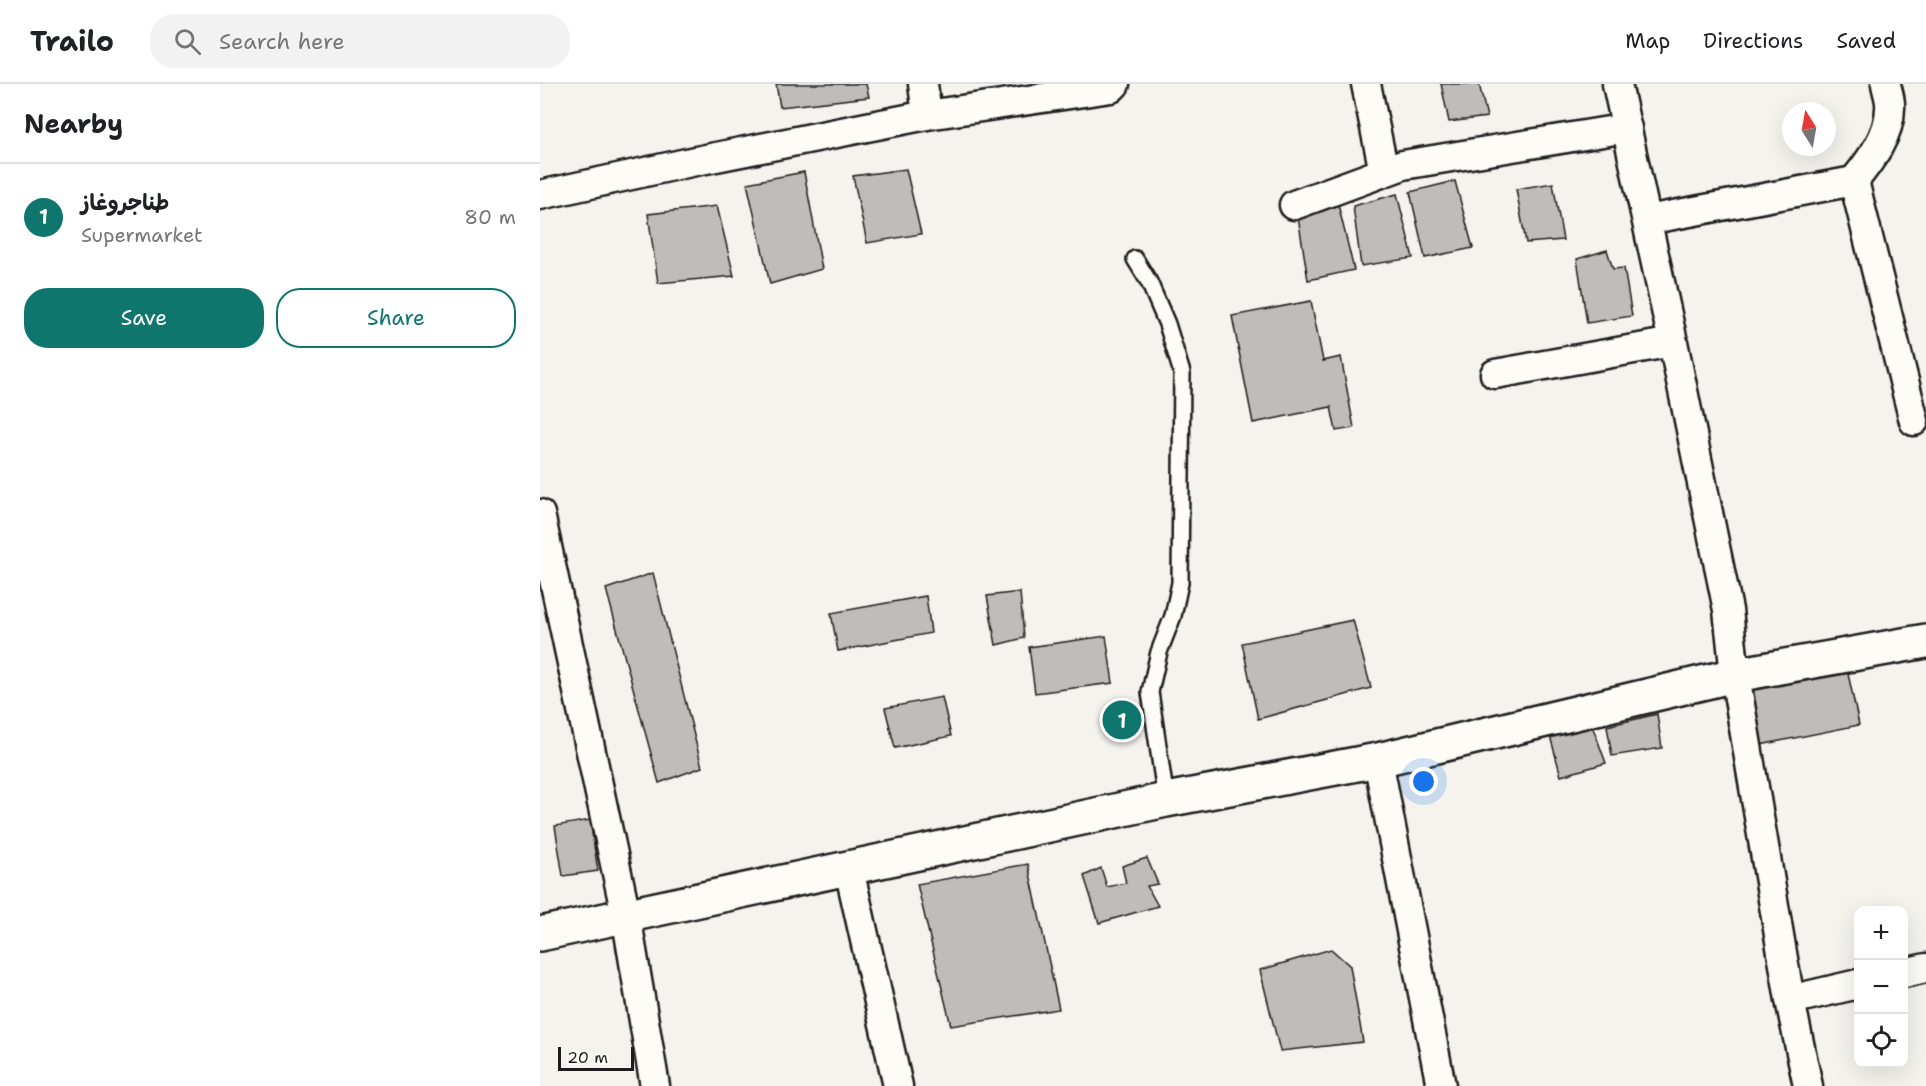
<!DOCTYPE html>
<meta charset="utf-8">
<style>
:root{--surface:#fff;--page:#f2f2f2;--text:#202124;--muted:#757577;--line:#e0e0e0;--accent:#0f766e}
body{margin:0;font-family:"Shantell Sans","Playpen Sans Arabic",sans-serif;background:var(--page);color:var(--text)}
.controls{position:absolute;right:18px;bottom:18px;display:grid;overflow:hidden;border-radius:12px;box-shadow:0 6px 24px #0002}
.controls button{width:54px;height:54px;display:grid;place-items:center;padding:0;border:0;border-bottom:2px solid var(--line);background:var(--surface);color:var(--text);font:30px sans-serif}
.compass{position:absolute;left:1242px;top:18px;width:54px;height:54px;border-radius:50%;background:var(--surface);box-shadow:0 6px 24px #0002;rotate:349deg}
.scale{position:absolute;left:18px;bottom:15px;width:76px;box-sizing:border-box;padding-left:6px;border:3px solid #1c1c1c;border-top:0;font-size:16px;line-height:21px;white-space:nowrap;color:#1c1c1c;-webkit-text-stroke:4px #fdfcf7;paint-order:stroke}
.you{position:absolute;left:884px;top:698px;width:21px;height:21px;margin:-15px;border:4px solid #fff;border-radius:50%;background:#1a73e8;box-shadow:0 0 0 9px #1a73e833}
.badge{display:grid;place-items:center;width:39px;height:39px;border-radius:50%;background:var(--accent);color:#fff;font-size:20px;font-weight:700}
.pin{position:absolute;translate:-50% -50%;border:3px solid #fff;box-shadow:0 2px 6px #0006}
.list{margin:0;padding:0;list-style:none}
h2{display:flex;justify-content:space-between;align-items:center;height:78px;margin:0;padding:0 24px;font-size:26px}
h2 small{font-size:20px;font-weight:400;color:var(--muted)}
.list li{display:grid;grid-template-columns:39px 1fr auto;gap:18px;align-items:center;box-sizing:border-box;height:108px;padding:0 24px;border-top:2px solid var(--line)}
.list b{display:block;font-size:22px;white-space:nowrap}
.list p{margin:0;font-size:20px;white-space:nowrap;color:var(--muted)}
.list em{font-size:20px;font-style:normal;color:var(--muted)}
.actions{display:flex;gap:12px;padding:18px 24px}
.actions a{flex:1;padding:14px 0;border:2px solid var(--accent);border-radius:24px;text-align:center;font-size:21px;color:var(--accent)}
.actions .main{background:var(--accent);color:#fff}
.icon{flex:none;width:33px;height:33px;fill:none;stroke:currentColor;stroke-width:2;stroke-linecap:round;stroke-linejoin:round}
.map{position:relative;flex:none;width:1386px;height:1002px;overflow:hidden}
header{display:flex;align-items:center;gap:36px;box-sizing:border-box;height:84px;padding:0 30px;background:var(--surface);border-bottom:2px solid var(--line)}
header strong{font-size:28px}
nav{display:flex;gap:33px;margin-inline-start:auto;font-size:21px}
.search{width:420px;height:54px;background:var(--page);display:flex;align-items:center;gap:15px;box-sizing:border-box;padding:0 21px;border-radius:24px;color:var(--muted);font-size:22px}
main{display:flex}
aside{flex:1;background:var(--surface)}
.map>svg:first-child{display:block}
.building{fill:#bebdba;stroke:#1c1c1c;stroke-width:1.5}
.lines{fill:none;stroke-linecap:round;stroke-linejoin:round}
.lane-casing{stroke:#1c1c1c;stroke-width:20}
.street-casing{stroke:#1c1c1c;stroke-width:33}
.secondary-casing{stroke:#1c1c1c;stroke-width:38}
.lane{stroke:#fdfcf7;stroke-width:15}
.street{stroke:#fdfcf7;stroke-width:28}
.secondary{stroke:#fdfcf7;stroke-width:33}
</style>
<header>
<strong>Trailo</strong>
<div class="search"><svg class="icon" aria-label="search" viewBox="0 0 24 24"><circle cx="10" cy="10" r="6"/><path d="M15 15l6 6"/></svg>Search here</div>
<nav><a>Map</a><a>Directions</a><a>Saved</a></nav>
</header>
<main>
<aside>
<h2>Nearby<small></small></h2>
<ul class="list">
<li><span class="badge">1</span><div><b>طناجروغاز</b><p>Supermarket</p></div><em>80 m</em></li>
</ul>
<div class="actions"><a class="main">Save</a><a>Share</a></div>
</aside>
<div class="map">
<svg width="1386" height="1002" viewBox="0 0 1386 1002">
<rect width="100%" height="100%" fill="#f4f3ee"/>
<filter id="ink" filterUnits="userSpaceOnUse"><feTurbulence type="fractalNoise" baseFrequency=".0167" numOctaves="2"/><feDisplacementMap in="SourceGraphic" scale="12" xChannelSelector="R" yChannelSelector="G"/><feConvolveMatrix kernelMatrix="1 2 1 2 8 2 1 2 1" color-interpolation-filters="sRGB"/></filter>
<g filter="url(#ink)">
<path class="building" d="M236,0H326L329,13L240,23Z
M901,0H939L947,33L909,38Z
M366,85L381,150L327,159L313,92Z
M264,88L282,185L230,200L207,99Z
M915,97L933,164L885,174L870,108Z
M1013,99L1023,156L986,159L976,105Z
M857,110L873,174L821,182L813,122Z
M798,120L814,186L768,196L758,133Z
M177,122L194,192L118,199L108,130Z
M1067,166L1073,185L1084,184L1092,232L1047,239L1037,175Z
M771,217L783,277L801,273L814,344L796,347L791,323L713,339L692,232Z
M113,489L162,683L119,699L66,505Z
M480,508L484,554L456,561L447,512Z
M386,512L391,549L298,567L291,529Z
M813,536L831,604L718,635L702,559Z
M566,552L573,599L495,609L489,563Z
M1307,585L1319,641L1220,661L1208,605Z
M402,613L411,652L355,664L345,624Z
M1117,630L1122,664L1072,672L1067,642Z
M1052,641L1066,679L1021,692L1009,648Z
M50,736L58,787L23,792L15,742Z
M607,774L618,800L607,802L618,822L559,839L544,792L561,784L567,803L586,799L582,782Z
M488,780L519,925L411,942L377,800Z
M791,865L810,882L823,958L740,967L720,886Z"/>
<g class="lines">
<defs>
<path id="lane" d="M595,175L609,198L627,240L642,289L640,499L633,532L619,568L610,608L626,716"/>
<path id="street" d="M383,0L387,31
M826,0L844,88
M1077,0L1133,258L1188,526L1195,591L1250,916L1268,1002
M1314,97L1374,337
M0,111L151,78L387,31L571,4L575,0
M754,121L863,81L1087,44
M1107,136L1314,97C1330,77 1350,51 1350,24C1351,16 1347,7 1346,0
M955,290L1133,258
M0,430L86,831L115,1002
M838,676L901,1002
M309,785L358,1002
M1364,889L1386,884
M1250,916L1318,900"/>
<path id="secondary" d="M0,850L626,716L838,676L1195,591L1386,557"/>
</defs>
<use href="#lane" class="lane-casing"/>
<use href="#street" class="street-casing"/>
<use href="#secondary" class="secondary-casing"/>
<use href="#lane" class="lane"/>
<use href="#street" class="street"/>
<use href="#secondary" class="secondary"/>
</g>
</g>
</svg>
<div class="controls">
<button>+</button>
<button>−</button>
<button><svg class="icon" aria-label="locate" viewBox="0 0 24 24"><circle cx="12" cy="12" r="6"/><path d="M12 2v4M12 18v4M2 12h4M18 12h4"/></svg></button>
</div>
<svg class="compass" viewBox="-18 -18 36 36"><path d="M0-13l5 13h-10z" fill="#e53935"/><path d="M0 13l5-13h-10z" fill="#757577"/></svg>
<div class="scale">20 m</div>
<div class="you"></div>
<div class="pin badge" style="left:582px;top:636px">1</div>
</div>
</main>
